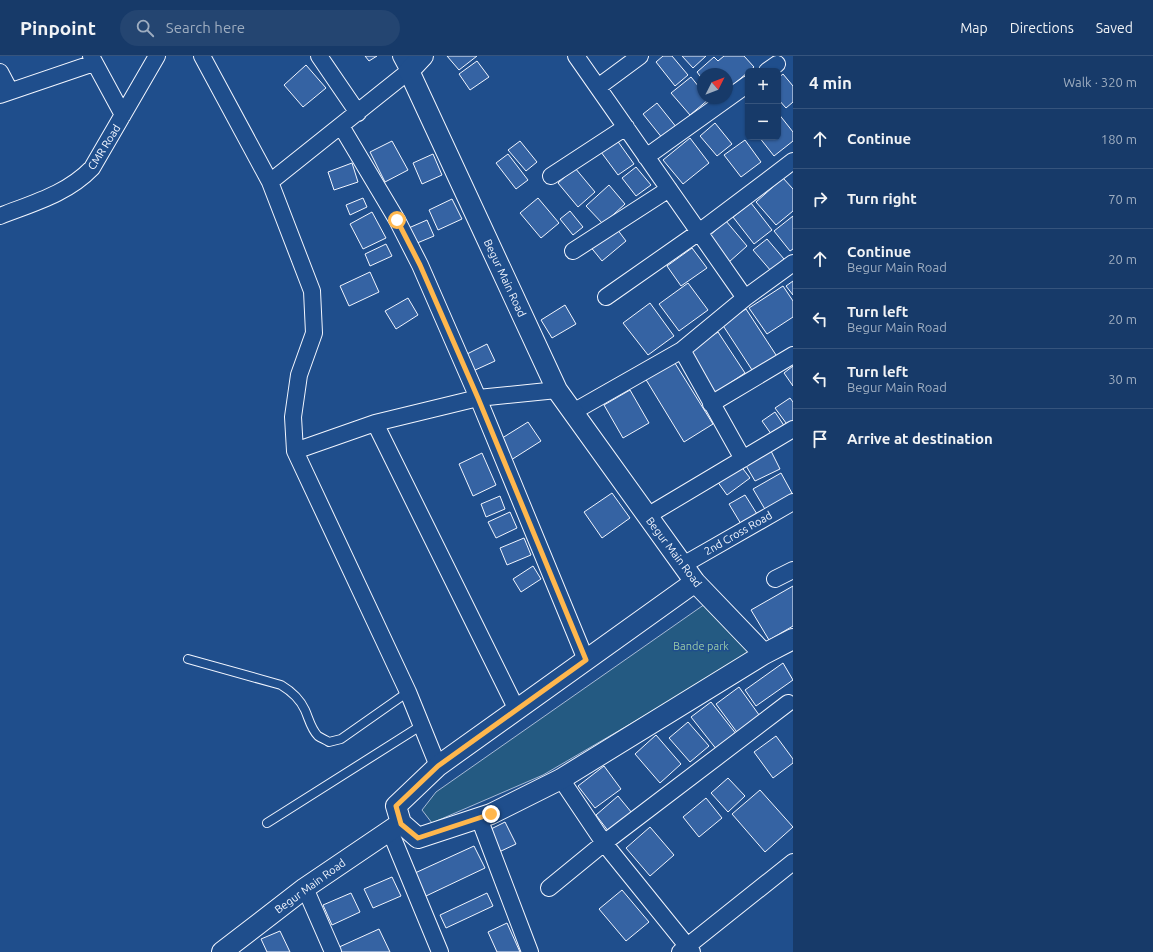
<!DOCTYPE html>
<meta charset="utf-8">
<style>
:root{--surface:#173a69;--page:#244571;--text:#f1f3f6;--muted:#9eadc0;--line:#36547d}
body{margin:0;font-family:Ubuntu,sans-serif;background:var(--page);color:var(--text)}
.controls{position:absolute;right:12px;top:12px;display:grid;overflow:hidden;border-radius:6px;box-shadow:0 1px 3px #0004}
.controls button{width:36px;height:36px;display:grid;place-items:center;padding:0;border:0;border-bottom:1px solid var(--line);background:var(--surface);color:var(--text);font:20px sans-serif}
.compass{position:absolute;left:697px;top:12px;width:36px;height:36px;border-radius:50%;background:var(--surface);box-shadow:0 1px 3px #0004;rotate:48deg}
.stop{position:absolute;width:12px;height:12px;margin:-9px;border:3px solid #ffb74d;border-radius:50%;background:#fff}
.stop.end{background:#ffb74d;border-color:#fff;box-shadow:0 1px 4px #0008}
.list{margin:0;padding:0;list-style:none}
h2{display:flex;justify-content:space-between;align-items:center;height:52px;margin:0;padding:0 16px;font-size:17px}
h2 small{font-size:13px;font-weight:400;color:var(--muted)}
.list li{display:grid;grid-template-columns:26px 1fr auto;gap:12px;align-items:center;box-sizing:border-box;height:60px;padding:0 16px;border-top:1px solid var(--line)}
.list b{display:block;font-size:15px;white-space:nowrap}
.list p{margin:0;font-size:13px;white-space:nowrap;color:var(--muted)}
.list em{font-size:13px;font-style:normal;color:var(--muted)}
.icon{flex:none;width:22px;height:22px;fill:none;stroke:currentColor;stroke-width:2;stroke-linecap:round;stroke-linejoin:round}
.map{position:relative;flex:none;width:793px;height:896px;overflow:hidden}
header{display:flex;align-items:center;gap:24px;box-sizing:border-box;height:56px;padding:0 20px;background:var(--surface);border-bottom:1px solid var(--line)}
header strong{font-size:19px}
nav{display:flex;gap:22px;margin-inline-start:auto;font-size:14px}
.search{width:280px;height:36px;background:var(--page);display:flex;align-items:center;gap:10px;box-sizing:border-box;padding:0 14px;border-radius:22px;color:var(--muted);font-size:15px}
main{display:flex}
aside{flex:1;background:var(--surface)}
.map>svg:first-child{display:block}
.green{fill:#245a82;stroke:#a8bbd7}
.building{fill:#3563a3;stroke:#f2f6ff}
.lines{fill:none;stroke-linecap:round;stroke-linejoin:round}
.service-casing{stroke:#f2f6ff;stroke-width:10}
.minor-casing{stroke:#f2f6ff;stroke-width:18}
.tertiary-casing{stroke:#f2f6ff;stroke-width:22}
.service{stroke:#1f4e8c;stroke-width:8}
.minor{stroke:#1f4e8c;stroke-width:16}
.tertiary{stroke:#1f4e8c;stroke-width:20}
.route{stroke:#ffb74d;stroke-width:5}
.labels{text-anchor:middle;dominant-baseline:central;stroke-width:3;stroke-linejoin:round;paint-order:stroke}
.street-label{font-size:11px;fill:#f2f6ff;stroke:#1f4e8c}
.park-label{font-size:11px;fill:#97c8a6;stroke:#1f4e8c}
</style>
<header>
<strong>Pinpoint</strong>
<div class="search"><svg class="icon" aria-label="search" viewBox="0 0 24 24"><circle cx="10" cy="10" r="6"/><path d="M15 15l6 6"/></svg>Search here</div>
<nav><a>Map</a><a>Directions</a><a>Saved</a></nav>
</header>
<main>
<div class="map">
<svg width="793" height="896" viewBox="0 0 793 896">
<rect width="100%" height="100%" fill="#1f4e8c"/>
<path class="green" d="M705,548L752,597L543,719L432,767L422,754L436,736Z"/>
<path class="building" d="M365,0H377L369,5Z
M447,0H477L459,14Z
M663,0H672L688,19L675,30L656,6Z
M682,0H706L693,12Z
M724,0H744L754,11L727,34V18H703V24L697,16L714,1L718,5Z
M477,5L489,21L470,34L459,18Z
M306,9L326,32L303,51L284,29Z
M783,18L793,30V46L786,52L778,43V22Z
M691,21L703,36V42L709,43L690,59L671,37Z
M657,47L677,72L663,83L643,58Z
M778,57L793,76V85L774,100L759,81H778Z
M715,67L732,88L717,100L700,80Z
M614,80L634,108L618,119L598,92Z
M690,82L709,107L683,128L663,104Z
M745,84L761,106L741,121L724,99Z
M392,85L408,114L385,126L370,96Z
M520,85L537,106L526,115L508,94Z
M433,98L442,119L422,128L413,107Z
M508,98L528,124L516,133L496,107Z
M352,107L358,126L334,134L328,116Z
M636,111L651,129L636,140L622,122Z
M575,112L595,136L578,151L558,127Z
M783,122L793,133V155L776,169L756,146Z
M609,129L625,148L603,168L586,150Z
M363,142L367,151L350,159L346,149Z
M538,142L559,167L541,182L520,157Z
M452,143L462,163L438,174L429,154Z
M751,147L772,174L754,188L733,161Z
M570,155L583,171L573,179L560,163Z
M372,156L386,182L363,193L350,168Z
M793,160V193L790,195L774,175Z
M427,164L434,180L410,190L404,174Z
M726,165L747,190L729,206L708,181Z
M614,169L626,185L602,205L589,189Z
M767,183L784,203L771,215L753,194Z
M386,188L392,200L370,210L365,198Z
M692,192L707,212L681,230L667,210Z
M370,216L379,236L349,250L340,230Z
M793,225V239L786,230Z
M688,227L708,254L679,275L659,248Z
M783,230L793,245V261L767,278L749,252Z
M408,242L418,259L396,273L385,255Z
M650,247L674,280L648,299L623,267Z
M565,249L576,268L552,282L541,264Z
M746,253L778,302L754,317L722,268Z
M718,276L745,317L715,337L688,295Z
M487,288L495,305L473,315L465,299Z
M673,304L713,368L684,386L645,322Z
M793,310V330L784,317Z
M630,334L649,367L623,382L604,349Z
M790,342L793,346V369L789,371L775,352Z
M775,356L787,374L774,382L762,365Z
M528,366L541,385L511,404L499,384Z
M771,395L780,413L755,425L745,408Z
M482,397L496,429L473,440L459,408Z
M740,409L750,422L727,439L717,425Z
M781,417L793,439L766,455L753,433Z
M612,437L630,462L602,482L584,456Z
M745,439L757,458L741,468L729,448Z
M500,440L505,453L486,461L481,448Z
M510,456L517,472L496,482L488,466Z
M524,482L531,499L507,509L500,492Z
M533,510L541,523L521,536L513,523Z
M793,530V570L769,584L751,554Z
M783,607L793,624L756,650L745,634Z
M739,631L762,663L739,679L716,648Z
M711,646L737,679L717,694L691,661Z
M688,666L709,690L690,706L669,682Z
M656,679L681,708L660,727L635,698Z
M776,680L793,703V707L773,722L754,696Z
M604,710L621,733L595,752L578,730Z
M728,722L745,740L728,756L711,737Z
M760,734L793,771L765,796L732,758Z
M618,740L632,757L609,776L596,759Z
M706,742L722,762L699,781L683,761Z
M505,766L516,788L499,796L489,774Z
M650,771L674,799L650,820L626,792Z
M474,790L485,812L426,840L415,817Z
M392,821L401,840L373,852L364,833Z
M622,834L649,866L626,885L599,853Z
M351,837L360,856L332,869L323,849Z
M487,837L493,850L446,872L440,859Z
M507,867L520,896H497L488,876Z
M379,873L390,896H339L337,892Z
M280,875L290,896H267L261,883Z"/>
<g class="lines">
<defs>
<path id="service" d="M188,603L281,629C291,635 300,643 305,654C309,663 311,673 318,680C321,682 326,684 329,686L341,683L408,636
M267,767L422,669"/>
<path id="minor" d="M91,0L123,59
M202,0L270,126L409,15L401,0
M319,0L358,57
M576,0L745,242
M767,15L777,8
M0,16L10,35
M598,31L640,0
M0,39L94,7
M341,70L397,164L420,209L478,342L586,604
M646,101L748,28
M551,120L626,71
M270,126L312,235L314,277L299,319L293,361L295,395
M0,160C33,147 67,138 92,112L157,0
M573,195L669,133
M606,241L699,176L793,105
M682,294L743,403
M711,348L793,299
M573,356L682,294L745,242L793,207
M375,367L517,654
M647,460L793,373
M683,509L793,446
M775,523L793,514
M438,710L408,636L295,395L375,367L478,342L557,334
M561,723L604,787L692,896
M479,762L530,896
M390,775L440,896
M305,832L333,896
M549,832L604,787L788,647
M680,896L793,806"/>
<path id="tertiary" d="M423,0L409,15L557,334L695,526L764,598
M695,526L438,710L396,750L401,767L418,782L491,758L561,723L764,598L793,583
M222,896L305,832L401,767"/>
</defs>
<use href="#service" class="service-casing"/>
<use href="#minor" class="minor-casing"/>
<use href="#tertiary" class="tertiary-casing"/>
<use href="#service" class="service"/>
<use href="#minor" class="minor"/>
<use href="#tertiary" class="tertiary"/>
</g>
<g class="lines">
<path class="route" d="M397,164L420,209L478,342L586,604L438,710L396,750L401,768L418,782L491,758"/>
</g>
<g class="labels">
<g class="street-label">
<text transform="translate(104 91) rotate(-58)">CMR Road</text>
<text transform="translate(505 222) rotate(65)">Begur Main Road</text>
<text transform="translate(738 477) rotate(-30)">2nd Cross Road</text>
<text transform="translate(674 496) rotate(53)">Begur Main Road</text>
<text transform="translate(310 830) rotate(-36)">Begur Main Road</text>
</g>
<g class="park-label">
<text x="701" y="590">Bande park</text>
</g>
</g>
</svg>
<div class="controls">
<button>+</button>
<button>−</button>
</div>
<svg class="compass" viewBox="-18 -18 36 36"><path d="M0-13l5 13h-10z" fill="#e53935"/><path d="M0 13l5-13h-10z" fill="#9eadc0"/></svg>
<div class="stop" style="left:397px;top:164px"></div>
<div class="stop end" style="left:491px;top:758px"></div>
</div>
<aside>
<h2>4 min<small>Walk · 320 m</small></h2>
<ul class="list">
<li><svg class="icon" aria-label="ahead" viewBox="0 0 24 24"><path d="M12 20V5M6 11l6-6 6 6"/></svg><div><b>Continue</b></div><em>180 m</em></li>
<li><svg class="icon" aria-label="right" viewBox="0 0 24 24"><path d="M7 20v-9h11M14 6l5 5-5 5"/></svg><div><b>Turn right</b></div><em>70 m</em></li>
<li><svg class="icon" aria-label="ahead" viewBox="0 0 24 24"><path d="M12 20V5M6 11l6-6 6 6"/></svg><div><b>Continue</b><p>Begur Main Road</p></div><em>20 m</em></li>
<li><svg class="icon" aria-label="left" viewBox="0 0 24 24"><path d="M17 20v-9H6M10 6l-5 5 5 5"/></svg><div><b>Turn left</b><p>Begur Main Road</p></div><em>20 m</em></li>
<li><svg class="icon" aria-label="left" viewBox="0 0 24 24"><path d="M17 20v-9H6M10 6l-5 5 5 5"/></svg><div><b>Turn left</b><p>Begur Main Road</p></div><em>30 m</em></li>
<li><svg class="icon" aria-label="arrive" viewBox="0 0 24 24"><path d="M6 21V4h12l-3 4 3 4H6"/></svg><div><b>Arrive at destination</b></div></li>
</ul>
</aside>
</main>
